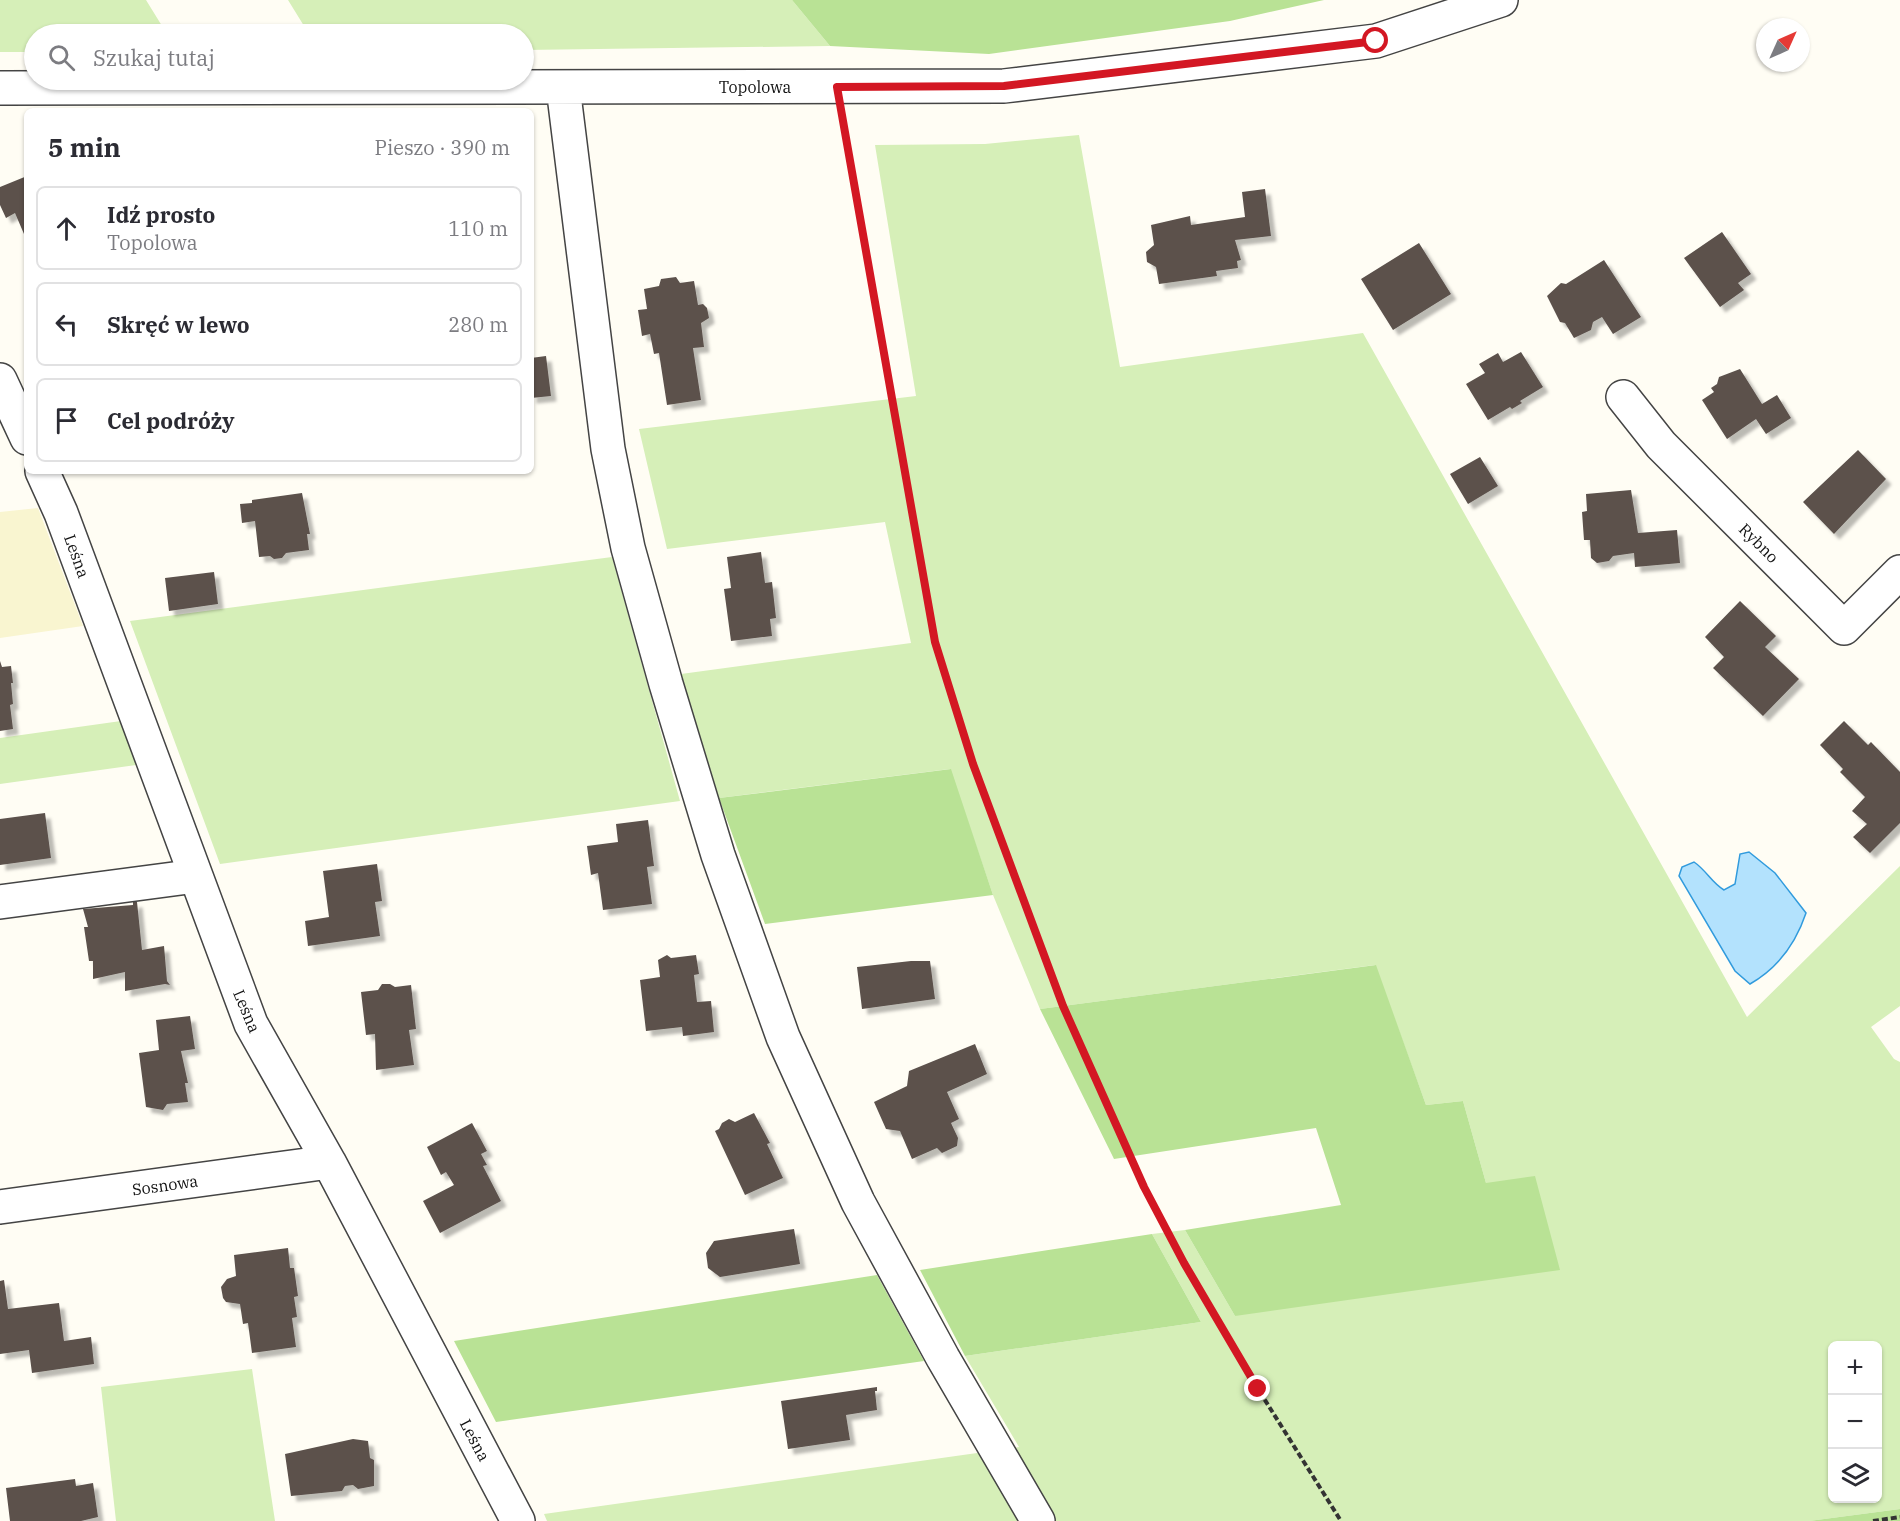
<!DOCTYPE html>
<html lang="pl">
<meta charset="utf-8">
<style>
:root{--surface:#fff;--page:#f7f7f7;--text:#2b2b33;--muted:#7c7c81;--line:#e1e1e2}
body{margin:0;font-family:"IBM Plex Serif",serif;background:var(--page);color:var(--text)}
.controls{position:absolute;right:18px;bottom:18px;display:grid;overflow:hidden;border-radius:9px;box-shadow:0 2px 4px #0004}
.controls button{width:54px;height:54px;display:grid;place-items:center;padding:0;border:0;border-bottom:2px solid var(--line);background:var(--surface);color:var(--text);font:30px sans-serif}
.compass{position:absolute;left:1756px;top:18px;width:54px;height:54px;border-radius:50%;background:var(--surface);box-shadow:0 2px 4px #0004;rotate:45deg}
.stop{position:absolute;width:18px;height:18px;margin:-14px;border:4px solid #d31723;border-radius:50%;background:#fff}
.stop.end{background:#d31723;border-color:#fff;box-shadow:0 2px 6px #0008}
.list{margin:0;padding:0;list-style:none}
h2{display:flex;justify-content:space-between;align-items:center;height:78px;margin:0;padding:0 24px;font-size:26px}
h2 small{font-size:20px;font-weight:400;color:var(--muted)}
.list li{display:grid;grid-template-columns:39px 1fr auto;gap:18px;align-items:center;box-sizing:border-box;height:84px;margin:0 12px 12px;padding:0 12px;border:2px solid var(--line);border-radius:9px}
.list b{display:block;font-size:22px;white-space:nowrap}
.list p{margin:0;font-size:20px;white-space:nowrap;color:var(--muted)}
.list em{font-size:20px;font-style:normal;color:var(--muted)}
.icon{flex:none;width:33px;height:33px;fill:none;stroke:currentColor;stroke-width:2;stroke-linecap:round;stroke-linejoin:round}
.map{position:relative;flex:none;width:1900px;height:1521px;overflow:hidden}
.search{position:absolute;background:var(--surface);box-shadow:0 2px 4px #0004;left:24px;top:24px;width:510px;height:66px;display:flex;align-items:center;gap:15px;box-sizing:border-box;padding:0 21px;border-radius:33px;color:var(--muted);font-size:22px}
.panel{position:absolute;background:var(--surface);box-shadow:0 2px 4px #0004;left:24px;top:108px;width:510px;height:366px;border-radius:9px}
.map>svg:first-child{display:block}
.farmland{fill:#f9f5d0}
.green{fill:#d6efb8;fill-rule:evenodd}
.forest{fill:#b9e295}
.water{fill:#b3e2fd;stroke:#319bdd;stroke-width:1.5}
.building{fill:#5b514c;filter:url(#shadow)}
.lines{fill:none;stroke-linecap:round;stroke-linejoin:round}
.minor-casing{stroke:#444;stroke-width:36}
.path{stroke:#333;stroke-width:4;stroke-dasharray:6 3;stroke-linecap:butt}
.minor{stroke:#fff;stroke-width:33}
.route{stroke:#d31723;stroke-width:8}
.labels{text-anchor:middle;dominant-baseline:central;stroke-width:6;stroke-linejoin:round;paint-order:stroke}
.street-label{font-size:16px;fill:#111;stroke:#fff}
</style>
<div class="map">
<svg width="1900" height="1521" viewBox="0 0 1900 1521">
<defs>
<filter id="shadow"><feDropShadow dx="5.5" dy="5.5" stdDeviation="1.5" flood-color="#0004"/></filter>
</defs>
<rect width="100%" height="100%" fill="#fffdf4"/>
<path class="farmland" d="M38,508L83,626L0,638V512Z"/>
<path class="green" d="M0,0H146L167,34H34V52H0Z
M288,0H792L830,46L524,50V34H309Z
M1079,135L1120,367L1363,333L1747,1017L1900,866V1006L1871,1027L1894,1059L1900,1062V1509L1809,1521H547L544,1514L1019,1447L965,1356L1201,1322L1152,1234L1185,1230L1235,1316L1486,1183L1463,1101L1426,1105L1375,965L1040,1009L993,895L950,769L719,798L681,674L911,643L885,522L667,549L639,429L916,396L875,145L985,144ZM1832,1346H1878V1498H1832Z
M612,557L680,801L220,864L130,621Z
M121,721L136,765L0,784V738Z
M252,1369L275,1521H116L101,1387Z"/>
<path class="forest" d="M792,0H1324L1230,21L989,54L830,46Z
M951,769L993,895L765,924L719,798Z
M1376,965L1426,1105L1463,1101L1486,1183L1535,1176L1560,1270L1235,1316L1185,1230L1341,1205L1316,1128L1114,1159L1040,1009Z
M1152,1234L1201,1322L965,1356L920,1270Z
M877,1275L924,1361L496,1422L454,1341Z
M1900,1509V1521H1809Z"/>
<path class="water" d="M1749,852L1775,873L1806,913C1796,943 1778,968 1750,984L1735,971L1679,876L1682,867L1694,862C1706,870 1712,883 1724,890L1735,884L1740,854Z"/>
<path class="building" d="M27,176V241L15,213L6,218L0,205V187Z
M1265,189L1271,236L1235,240L1241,260L1237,261L1238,268L1216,271L1217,276L1159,284L1156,267L1147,262L1146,252L1154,245L1151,225L1190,216L1191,225L1245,217L1242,192Z
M1722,232L1751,274L1738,283L1744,290L1720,307L1684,258Z
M1419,243L1451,294L1393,330L1361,279Z
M1604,260L1641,317L1613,334L1602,317L1593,322L1591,330L1574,338L1565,323L1560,322L1547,296L1561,283L1566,284Z
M676,277L680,283L694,281L698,305L703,304L707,308L709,318L701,323L704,347L693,348L701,400L667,405L659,353L654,354L650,334L642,336L638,310L647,309L644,289L659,286L661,279Z
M1521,352L1543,387L1520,401L1522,403L1512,409L1510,407L1488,420L1466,384L1485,373L1479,364L1498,353L1503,362Z
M546,356L551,396L531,398V358Z
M1740,369L1762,404L1777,395L1791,418L1766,434L1756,419L1727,439L1702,400L1714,392L1711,388L1717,384L1719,377Z
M1858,450L1886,479L1834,534L1803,502Z
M1480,457L1498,486L1468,504L1450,474Z
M1631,490L1638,533L1677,530L1680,563L1635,567L1634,553L1613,556L1609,561L1597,563L1591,558L1590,540H1584L1582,512L1587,511L1586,494Z
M302,493L310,534H307L309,550L286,553L282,558L274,559L270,556L259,557L255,521L242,523L240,504L252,503V500Z
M761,552L765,583L772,582L776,618L770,619L772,636L731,641L724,589L731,588L727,557Z
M214,572L218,604L169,611L165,578Z
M1740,601L1776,636L1765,647L1799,679L1763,716L1713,668L1724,657L1705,637Z
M0,661L2,667L11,666L13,683H11L13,704L10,705L13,729L0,731Z
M1844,721L1868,745L1871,742L1900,772V823L1870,853L1853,837L1867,824L1852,811L1865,797L1840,772L1843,769L1820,745Z
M45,813L51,858L0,865V819Z
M648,820L654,866L647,867L652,904L603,910L598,873L591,875L587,846L618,842L616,824Z
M377,864L382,901L375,902L380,936L308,946L305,921L329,917L323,871Z
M133,902H137L142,950L164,946L167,981L170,985L165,984L125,991V972L93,979V961H89L84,927H88L83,909L133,905Z
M667,955L671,958L696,955L699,974L694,975L697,1002L711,1001L714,1032L683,1036L682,1027L646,1031L640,980L660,977L658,960Z
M911,961H930L935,999L862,1009L857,967Z
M382,984H390L395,987L411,985L416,1029L409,1030L414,1065L376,1070L375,1034L366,1035L361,992L378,990Z
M190,1016L195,1049L181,1051L188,1083H185L188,1102L167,1104L163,1110L146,1107L139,1053L159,1050L156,1020Z
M975,1044L987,1074L947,1092L959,1119L951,1123L958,1138L957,1146L942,1153L937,1148L912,1159L900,1131L886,1129L874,1102L907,1086L909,1071Z
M754,1113L770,1143L767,1144L783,1178L745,1195L715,1131L719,1129L722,1123L729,1119L735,1122Z
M472,1123L487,1151L481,1154L487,1165L483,1166L501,1201L440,1233L423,1201L454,1185L446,1172L441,1175L427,1147Z
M794,1229L800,1264L720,1277L708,1268L706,1253L714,1241Z
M288,1248L290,1268H294L298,1296L294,1297L297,1317L292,1318L296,1347L252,1353L248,1323L243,1324L240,1304L226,1302L223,1298L221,1287L227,1279L236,1276L234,1255Z
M4,1280L8,1309L59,1303L64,1341L91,1337L94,1364L32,1373L29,1350L0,1354V1281Z
M877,1387V1391H875L877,1410L846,1415L850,1440L788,1449L781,1401Z
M353,1439L368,1441L370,1458L374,1460V1486L358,1489L353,1485L345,1486L342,1491L291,1496L285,1454Z
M75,1479L76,1486L93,1483L98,1517L81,1521H10L6,1488Z"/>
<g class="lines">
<defs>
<path id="minor" d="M563,87L608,449L628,548L666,684L718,855L783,1037L858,1202L943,1358L1038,1521
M0,88L1004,86L1376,41L1501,0
M0,380L27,438
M1623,397L1661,445L1844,628L1900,572
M42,471L61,513L251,1024L329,1162L518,1521
M0,902L196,876
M0,1207L329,1162"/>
</defs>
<use href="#minor" class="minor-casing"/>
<path class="path" d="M842,120L935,642L973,764L1063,1006L1144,1187L1184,1263L1258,1389L1341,1521
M1873,1521L1900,1517"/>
<use href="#minor" class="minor"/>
</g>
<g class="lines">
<path class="route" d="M1258,1389L1184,1263L1144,1187L1063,1006L973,764L935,642L837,87L1004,86L1376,41"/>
</g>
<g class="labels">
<g class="street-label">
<text x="755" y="87">Topolowa</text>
<text transform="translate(1759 543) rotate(45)">Rybno</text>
<text transform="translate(77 556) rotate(70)">Leśna</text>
<text transform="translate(247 1011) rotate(67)">Leśna</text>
<text transform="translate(165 1185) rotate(-8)">Sosnowa</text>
<text transform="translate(475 1440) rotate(62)">Leśna</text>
</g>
</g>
</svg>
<div class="controls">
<button>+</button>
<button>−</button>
<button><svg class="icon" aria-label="layers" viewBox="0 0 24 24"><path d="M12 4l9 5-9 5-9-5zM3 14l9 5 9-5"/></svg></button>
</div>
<svg class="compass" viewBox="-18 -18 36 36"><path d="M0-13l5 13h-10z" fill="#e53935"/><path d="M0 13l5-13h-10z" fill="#7c7c81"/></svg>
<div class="stop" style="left:1376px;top:41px"></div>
<div class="stop end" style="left:1258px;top:1389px"></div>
<div class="search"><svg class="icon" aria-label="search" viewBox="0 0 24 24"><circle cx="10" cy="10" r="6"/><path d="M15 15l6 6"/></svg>Szukaj tutaj</div>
<section class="panel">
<h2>5 min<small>Pieszo · 390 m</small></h2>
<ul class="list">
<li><svg class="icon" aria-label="ahead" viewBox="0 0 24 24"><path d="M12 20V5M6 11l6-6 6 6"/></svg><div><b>Idź prosto</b><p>Topolowa</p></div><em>110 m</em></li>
<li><svg class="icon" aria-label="left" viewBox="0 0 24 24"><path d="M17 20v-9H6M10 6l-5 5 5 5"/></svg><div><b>Skręć w lewo</b></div><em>280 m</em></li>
<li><svg class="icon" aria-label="arrive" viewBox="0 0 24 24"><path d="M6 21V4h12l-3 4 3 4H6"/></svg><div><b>Cel podróży</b></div></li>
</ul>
</section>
</div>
